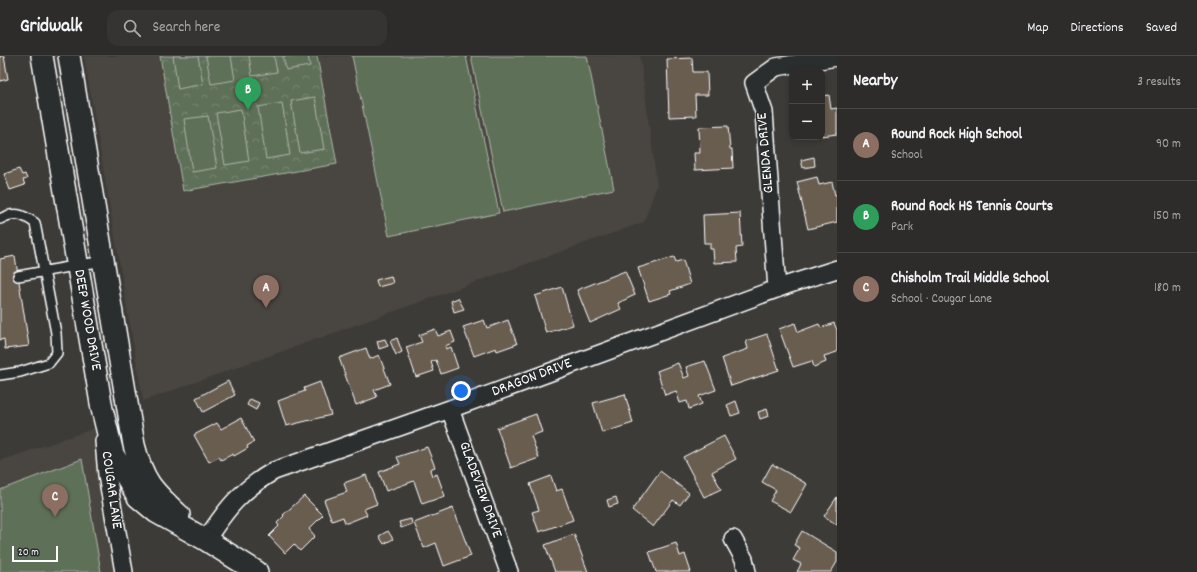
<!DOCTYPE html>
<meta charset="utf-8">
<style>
:root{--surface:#2e2c2a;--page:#363432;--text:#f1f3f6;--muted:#a7a7a8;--line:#494847;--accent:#95b2f1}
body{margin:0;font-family:Dekko,sans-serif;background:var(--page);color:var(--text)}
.controls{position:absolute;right:12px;top:12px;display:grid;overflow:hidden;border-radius:8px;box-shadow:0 2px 6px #0003}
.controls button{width:36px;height:36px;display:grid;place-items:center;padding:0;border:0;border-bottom:1px solid var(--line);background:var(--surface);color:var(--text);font:20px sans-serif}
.scale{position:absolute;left:12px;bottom:10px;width:46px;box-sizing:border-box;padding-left:4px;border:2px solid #fff;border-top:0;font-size:11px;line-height:14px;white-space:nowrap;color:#fff;-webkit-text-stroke:3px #2a2d2e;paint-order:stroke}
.you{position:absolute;left:461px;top:335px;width:14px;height:14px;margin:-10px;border:3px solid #fff;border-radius:50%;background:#1a73e8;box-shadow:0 0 0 6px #1a73e833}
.badge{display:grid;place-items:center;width:26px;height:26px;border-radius:50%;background:var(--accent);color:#fff;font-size:13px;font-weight:700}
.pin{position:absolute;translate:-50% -33px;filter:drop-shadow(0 1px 2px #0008)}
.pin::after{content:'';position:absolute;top:21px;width:14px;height:12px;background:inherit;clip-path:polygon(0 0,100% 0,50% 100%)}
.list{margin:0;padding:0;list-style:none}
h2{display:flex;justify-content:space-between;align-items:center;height:52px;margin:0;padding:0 16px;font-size:17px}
h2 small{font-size:13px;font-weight:400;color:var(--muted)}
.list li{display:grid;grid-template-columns:26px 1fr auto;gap:12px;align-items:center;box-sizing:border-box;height:72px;padding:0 16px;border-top:1px solid var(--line)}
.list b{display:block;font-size:15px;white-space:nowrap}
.list p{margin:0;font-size:13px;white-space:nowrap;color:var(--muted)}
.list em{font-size:13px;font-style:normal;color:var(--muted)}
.icon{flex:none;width:22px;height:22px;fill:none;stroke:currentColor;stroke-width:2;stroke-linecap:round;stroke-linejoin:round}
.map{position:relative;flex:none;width:837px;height:516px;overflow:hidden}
header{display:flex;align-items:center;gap:24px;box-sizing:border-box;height:56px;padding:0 20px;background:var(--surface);border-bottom:1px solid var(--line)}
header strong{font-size:19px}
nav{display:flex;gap:22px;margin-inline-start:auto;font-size:14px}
.search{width:280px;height:36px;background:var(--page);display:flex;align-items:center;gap:10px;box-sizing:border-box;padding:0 14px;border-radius:12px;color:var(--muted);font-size:15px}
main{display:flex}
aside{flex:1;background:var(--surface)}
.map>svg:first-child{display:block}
.built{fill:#4a453f}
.park{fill:url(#park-crowns);stroke:#afb7ac}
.pitch{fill:#5f6f58;stroke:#afb7ac}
.building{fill:#695d50;stroke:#fff}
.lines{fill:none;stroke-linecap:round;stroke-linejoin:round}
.service-casing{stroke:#fff;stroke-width:12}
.minor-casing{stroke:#fff;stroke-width:20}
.tertiary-casing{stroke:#fff;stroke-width:24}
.service{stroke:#2a2d2e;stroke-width:9}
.minor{stroke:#2a2d2e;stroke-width:17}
.tertiary{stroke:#2a2d2e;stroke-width:21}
.labels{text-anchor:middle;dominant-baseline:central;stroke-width:3;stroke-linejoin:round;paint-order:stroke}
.street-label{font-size:15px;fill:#fff;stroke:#2a2d2e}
</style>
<header>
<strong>Gridwalk</strong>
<div class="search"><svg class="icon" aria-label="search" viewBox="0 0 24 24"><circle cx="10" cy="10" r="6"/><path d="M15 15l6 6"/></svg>Search here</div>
<nav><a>Map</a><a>Directions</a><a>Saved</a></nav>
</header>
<main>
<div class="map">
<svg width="837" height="516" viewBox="0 0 837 516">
<defs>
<pattern id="park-crowns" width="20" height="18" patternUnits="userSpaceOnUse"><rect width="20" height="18" fill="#5f6f58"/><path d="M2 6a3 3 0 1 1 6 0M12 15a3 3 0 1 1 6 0" fill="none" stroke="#778571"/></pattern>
</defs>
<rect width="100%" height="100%" fill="#3d3b38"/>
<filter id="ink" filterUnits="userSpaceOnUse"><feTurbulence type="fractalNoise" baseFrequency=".025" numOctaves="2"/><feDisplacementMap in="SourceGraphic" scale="8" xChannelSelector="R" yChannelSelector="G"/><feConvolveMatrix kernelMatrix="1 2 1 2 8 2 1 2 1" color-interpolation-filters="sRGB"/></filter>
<g filter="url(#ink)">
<path class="built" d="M84,0H640L657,128L644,166L143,345Z
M95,372L119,516H0V405Z"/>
<path class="park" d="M160,0H317L337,108L183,135Z"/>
<path class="pitch" d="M173,0H198L203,28L178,33Z
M206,0H231L235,24L211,28Z
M249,0H274L277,16L252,20Z
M283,0H308L310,10L286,14Z
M352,0H466L499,157L389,180Z
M471,0H587L614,133L503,156Z
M315,41L324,93L300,97L291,45Z
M282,47L290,99L266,103L258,51Z
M241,53L249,105L225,109L216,57Z
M208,60L217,112L192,116L184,63Z
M82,403L101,516H0V434Z"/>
<path class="building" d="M0,0H4L8,23L0,25Z
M692,2L693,16H707L708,39H695L696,60L669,61L667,3Z
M829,39L831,53L837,52V78L822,80V40Z
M728,70L730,93H732L733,112L695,114L694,97H700L699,71Z
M814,101L815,110L803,112L801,104Z
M19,113L22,119L25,118L27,123L23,124L25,129L10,134L4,118Z
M817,121L819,129L832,126L835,139H837V166L808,173L797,126Z
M740,157L742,191L736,192L737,206L714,207L713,193H710V187H704L703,159Z
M15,200L29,290L5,293L4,283L0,284V203Z
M674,201L676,206L683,204L690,228L670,235L671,238L649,245L638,212Z
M625,215L635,239L618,247L621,253L590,267L577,234Z
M391,220L393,227L378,231L376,224Z
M562,231L573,269L546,277L535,240Z
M458,242L464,253L454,256L451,245Z
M484,264L487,272L508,264L517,288L497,295L496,292L474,300L463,271Z
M795,267L798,276L819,268L821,272L834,267L837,274V296L824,300L826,306L814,311L812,305L793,311L779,273Z
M435,273L438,280L451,275L455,286L445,290L446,293L451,291L458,312L441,318L436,304L431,306L434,315L416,321L406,291L422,286L419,279Z
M767,278L779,314L731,330L722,302L748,293L746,285Z
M397,282L402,296L396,299L390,285Z
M385,283L388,290L379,293L377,285Z
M366,292L370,303L379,299L390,328L374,334L377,341L356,349L339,302Z
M705,305L716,334L699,340L702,348L689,353L687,345L680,347L676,335L665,339L657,315L678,307L684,322L689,320L686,311Z
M228,325L235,339L203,356L196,342Z
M320,326L331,359L286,370L278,345L305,335L304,332Z
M625,338L633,367L602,377L593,347Z
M250,343L259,347L256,354L247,349Z
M736,345L740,357L731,360L727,349Z
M767,353L769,360L760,363L758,356Z
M536,358L542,376L531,380L539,402L511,412L497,372Z
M241,362L254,386L247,390L248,392L234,400L233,398L221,404L219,401L209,406L194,379L217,367L221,373Z
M724,380L736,403L712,416L721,433L704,441L683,401Z
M427,391L435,411L430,413V414L432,420L437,418L445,440L422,448L414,425L386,435L379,416L400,408L397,401Z
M772,408L807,428L791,456L770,445L776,434L762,426Z
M660,415L689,437L680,449L673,444L653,471L632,454Z
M366,419L377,448L364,453L367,459L347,467H345L343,461L332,465L324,444L347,436L344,427Z
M551,420L556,435L562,433L573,464L539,476L532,456L539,454L530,428Z
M304,440L323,459L309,473L315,480L300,495L294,488L285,497L269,480L279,470L277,467L284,460L283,459Z
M616,441L618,448L609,451L607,444Z
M837,441V469L824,460Z
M453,452L471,500L444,510L436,487L424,492L414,467Z
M411,463L412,468L401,472L399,466Z
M388,475L393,483L384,488L379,480Z
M802,475L837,496V506L831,516H797L801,508L793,504L800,492L794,489Z
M574,478L588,516H555L545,489Z
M676,487L680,500L685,498L691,516H656L649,496Z"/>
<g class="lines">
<defs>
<path id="service" d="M0,163C14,155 22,158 35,167L56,277L57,297L49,307L20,316L0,319
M18,220L103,205"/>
<path id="minor" d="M777,233L764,56L754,27L776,11L837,1
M450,353L509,516
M104,385L107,419L124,516
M733,483L744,503L747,516
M206,484C227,452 241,434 274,415L450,353L787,229L837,213"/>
<path id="tertiary" d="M42,0L102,353L113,398L138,441L156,456L206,484L257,516
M69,0L134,389C143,425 152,434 179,459"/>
</defs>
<use href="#service" class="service-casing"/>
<use href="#minor" class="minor-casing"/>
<use href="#tertiary" class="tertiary-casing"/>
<use href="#service" class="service"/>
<use href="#minor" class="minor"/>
<use href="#tertiary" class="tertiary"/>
</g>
</g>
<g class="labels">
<g class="street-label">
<text transform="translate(766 97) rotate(-95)">GLENDA DRIVE</text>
<text transform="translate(87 264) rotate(80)">DEEP WOOD DRIVE</text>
<text transform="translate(532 322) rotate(-21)">DRAGON DRIVE</text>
<text transform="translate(111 434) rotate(82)">COUGAR LANE</text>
<text transform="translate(480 434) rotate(70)">GLADEVIEW DRIVE</text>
</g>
</g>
</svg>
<div class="controls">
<button>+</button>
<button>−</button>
</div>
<div class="scale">20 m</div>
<div class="you"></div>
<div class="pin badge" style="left:266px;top:252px;background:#8d6e63">A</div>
<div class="pin badge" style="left:248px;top:54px;background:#2e9e5b">B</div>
<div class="pin badge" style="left:55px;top:461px;background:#8d6e63">C</div>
</div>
<aside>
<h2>Nearby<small>3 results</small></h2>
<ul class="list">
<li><span class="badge" style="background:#8d6e63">A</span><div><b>Round Rock High School</b><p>School</p></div><em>90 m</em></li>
<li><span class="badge" style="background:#2e9e5b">B</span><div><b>Round Rock HS Tennis Courts</b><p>Park</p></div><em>150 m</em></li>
<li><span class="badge" style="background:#8d6e63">C</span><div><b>Chisholm Trail Middle School</b><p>School · Cougar Lane</p></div><em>180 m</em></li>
</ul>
</aside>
</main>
